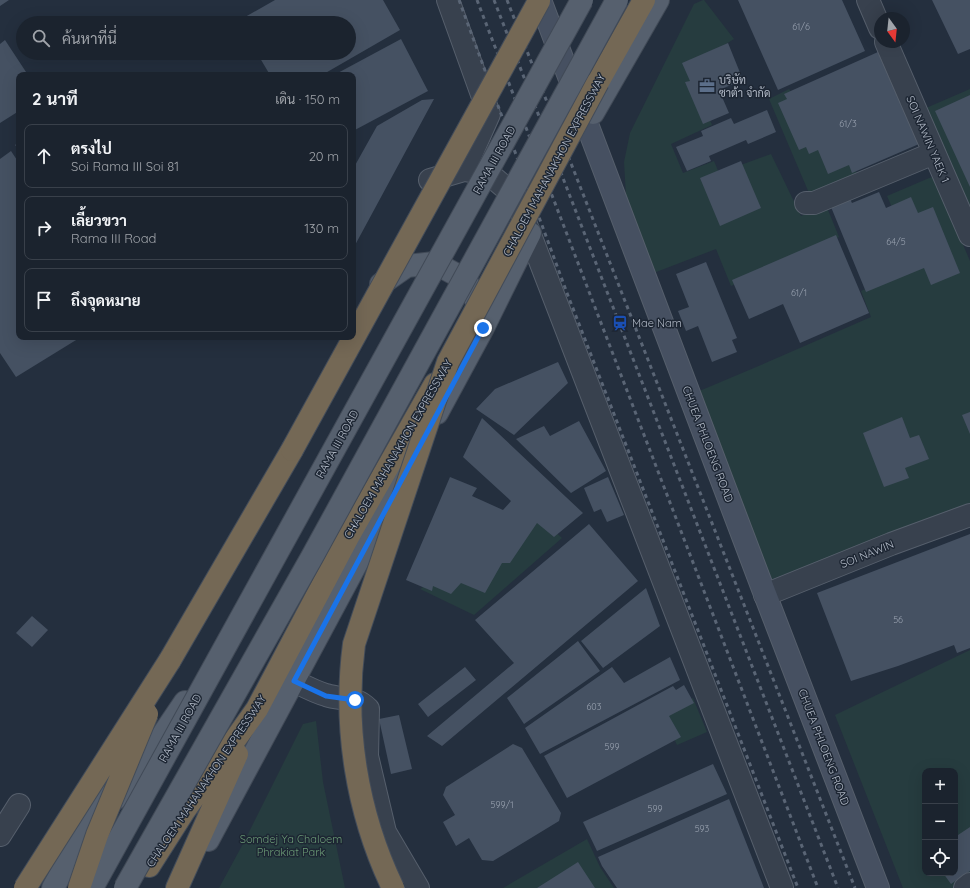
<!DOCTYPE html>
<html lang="th">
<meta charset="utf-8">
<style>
:root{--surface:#1b232e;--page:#242b36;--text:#f1f3f6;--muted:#a0a4aa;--line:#39404a}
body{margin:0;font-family:Quicksand,Sarabun,sans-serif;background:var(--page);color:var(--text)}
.controls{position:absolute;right:12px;bottom:12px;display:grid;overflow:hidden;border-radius:8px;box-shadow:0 4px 16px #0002}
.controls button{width:36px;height:36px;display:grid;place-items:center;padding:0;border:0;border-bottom:1px solid var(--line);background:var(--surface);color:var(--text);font:20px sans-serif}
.compass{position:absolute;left:874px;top:12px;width:36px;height:36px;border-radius:50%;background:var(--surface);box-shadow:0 4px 16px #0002;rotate:165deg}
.stop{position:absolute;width:12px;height:12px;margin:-9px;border:3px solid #1a73e8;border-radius:50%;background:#fff}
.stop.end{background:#1a73e8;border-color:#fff;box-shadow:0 1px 4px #0008}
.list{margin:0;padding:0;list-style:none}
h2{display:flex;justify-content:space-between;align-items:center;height:52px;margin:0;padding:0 16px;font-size:17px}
h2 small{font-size:13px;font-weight:400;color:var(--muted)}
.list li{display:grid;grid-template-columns:26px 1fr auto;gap:12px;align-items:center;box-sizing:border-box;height:64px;margin:0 8px 8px;padding:0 8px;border:1px solid var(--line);border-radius:8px}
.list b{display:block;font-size:15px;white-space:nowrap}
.list p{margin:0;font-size:13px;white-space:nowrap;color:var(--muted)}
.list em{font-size:13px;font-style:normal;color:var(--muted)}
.icon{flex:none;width:22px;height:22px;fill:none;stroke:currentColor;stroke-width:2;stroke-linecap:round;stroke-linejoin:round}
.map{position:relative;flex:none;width:970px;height:888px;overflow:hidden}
.search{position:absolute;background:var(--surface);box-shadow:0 4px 16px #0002;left:16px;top:16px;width:340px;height:44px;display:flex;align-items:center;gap:10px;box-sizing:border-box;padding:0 14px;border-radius:22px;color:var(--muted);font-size:15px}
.panel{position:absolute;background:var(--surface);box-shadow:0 4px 16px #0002;left:16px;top:72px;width:340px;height:268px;border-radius:8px}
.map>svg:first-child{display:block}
.green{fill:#263c3f;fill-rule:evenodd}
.building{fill:#455162}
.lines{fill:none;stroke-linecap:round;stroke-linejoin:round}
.street-casing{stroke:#565f6c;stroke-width:24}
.secondary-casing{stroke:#565f6c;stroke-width:24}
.primary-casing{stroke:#414a57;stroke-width:24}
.highway-casing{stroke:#434c59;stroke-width:24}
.street{stroke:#38414e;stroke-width:22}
.secondary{stroke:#465061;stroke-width:22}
.primary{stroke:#56606e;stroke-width:22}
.highway{stroke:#746855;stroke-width:22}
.rail{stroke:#5a6575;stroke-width:3;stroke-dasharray:4 4;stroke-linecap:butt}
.primary-bridge-casing{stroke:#414a57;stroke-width:24;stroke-linecap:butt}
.highway-bridge-casing{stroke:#434c59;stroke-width:24;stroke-linecap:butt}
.primary-bridge{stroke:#56606e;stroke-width:22}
.highway-bridge{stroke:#746855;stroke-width:22}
.route{stroke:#1a73e8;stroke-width:5}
.labels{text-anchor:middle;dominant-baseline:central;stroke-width:3;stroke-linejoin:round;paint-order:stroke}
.number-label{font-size:9px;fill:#98a1af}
.poi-label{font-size:11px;fill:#b4bcc9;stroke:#1d2633;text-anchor:start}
.street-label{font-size:11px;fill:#b4bcc9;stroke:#1d2633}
.park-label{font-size:11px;fill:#6b9a76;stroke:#1d2633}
</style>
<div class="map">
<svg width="970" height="888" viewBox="0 0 970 888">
<rect width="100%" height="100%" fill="#242f3e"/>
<path class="green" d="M703,0H704L734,39L689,67L712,125L671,144L683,173L714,161L719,173L771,154L801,216L826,205L839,237L731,286L716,249L651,274L627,213L624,162L630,133L694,4Z
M789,89L857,173L809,193L769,99Z
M970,89V211L926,108Z
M934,176L970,261V503L770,580L697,392L761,365L871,317L861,291L917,264L887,196Z
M538,516L562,538L474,615L420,589Z
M970,650V877L955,888H903L835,715ZM925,771H955V873H925Z
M693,698L707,732L677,745L662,714Z
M316,721L323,782L345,888H219L244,842L303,724Z
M587,839L600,867L614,888H503Z"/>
<path class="building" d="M0,0H9L0,6Z
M275,0H383L400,30L322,75H270L257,53H349V23H239L238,21Z
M738,0H842L865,51L778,90Z
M932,0H970V49L958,54Z
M401,39L428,91L353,131V75H334Z
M5,40L28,75H19V111L0,123V44Z
M728,43L743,80L719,90L729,113L703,124L685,82L690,81L682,63Z
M878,52L919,144L852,173L849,165L828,174L818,150L809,154L806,147L799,150L778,103L787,99L784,94Z
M970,95V187L935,111Z
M434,99L354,247L353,245V169L377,126L422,100Z
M767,110L776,132L748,144L746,140L709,156L711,161L687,171L676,147L703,136L701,131L731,118L734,124Z
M19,142V150L15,145Z
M11,151L19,163V337H81L16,377L0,353V159Z
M741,161L761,208L720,226L700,178Z
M879,192L886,208L911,197L918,213L933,207L960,273L931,285L924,268L866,292L831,207L850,199L852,203Z
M836,235L869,313L800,343L783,304L749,319L732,280Z
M706,262L737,338L732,340L737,352L712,362L698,326L686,331L678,311L689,307L676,274Z
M558,362L568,383L514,435L476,409L495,389Z
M970,412V434L962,415Z
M902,417L910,438L919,435L929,459L905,468L909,478L884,487L863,433Z
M482,418L583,513L554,537L537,523L510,563H502L485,593L461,583L451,594L433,586L432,591L406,580L450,477L477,488L472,496L503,510L511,501L463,457Z
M579,421L606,471L571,493L516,439L544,426L550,436Z
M608,477L624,515L607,522L601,509L594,512L584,488Z
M589,524L638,581L442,746L427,736L514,663L475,620Z
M970,534V648L957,653L954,645L898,666L851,681L817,593Z
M646,588L660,626L603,668L581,641Z
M32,616L48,630L32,647L16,633Z
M578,641L600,671L524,724L507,698Z
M670,657L680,680L540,754L525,728L612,667L624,683Z
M465,667L476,680L428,717L418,704Z
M684,685L694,703L669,716L681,737L567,798L544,756L673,686L676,690Z
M399,715L412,769L391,774L379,719Z
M513,744L522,748L561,813L559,821L493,861L482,860L469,838L456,846L443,822L455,815L443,795L446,787Z
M713,764L727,794L597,851L583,822Z
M729,799L764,888H617L602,866L598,857Z
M970,827V871L951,884L943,873H955V837Z
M578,862L595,888H537Z"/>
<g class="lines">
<defs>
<path id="street" d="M448,0L489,114L464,170
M868,0L880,28
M886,42L970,235
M430,180L464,170L489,174L515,196L782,888
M806,203H814L934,153
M765,595L891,544L970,515
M294,681C304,686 315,692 326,695C341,700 356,696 368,709L367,756L385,832L418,888
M0,835L19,805
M965,888L970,884"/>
<path id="secondary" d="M540,0L763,589L878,888"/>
<path id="primary" d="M593,113L658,0
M381,284L407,266L435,263L466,280L476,300L481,321
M437,413L483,328L530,233
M116,798L164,733L185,702
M208,840L404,475
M53,888L65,866L122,750"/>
<path id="highway" d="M598,82L644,0
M170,660L292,450
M149,866L184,811L257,709L348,537L435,384
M177,888L237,754"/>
</defs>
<use href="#street" class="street-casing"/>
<use href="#secondary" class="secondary-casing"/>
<use href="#primary" class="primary-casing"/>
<use href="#highway" class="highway-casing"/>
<use href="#street" class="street"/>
<use href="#secondary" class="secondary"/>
<use href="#primary" class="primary"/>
<use href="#highway" class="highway"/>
<path class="rail" d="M459,0L567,293L798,888
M477,0L818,888
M494,0L838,888
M507,0L855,888"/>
<defs>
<path id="primary-bridge" d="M92,888L582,0
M125,888L312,557L617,0"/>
<path id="highway-bridge" d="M292,450L539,1
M25,888L170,660
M79,888L97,835L147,714
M393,888C357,813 343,727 354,644L448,362L598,82"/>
</defs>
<use href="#primary-bridge" class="primary-bridge-casing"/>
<use href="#highway-bridge" class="highway-bridge-casing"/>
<use href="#primary-bridge" class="primary-bridge"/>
<use href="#highway-bridge" class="highway-bridge"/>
</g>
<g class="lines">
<path class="route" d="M355,700L326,696L294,681L483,328"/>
</g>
<defs>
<symbol id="office-bare" viewBox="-9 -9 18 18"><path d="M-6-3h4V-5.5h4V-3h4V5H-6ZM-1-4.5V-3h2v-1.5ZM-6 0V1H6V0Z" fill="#5c6f8a" stroke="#1d2633" stroke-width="2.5" paint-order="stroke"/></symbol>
<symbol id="station-bare" viewBox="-9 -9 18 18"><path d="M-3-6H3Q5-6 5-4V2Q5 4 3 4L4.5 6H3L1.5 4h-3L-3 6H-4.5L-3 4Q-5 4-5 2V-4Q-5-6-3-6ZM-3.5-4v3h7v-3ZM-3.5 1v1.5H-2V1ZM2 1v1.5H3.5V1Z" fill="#1a4fb4" stroke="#1d2633" stroke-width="2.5" paint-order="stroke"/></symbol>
</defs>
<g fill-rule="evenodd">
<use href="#office-bare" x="696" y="75" width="22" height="22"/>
<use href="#station-bare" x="609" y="312" width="22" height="22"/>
</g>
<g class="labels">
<g class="number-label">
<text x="801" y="26">61/6</text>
<text x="848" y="123">61/3</text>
<text x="896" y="241">64/5</text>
<text x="799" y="292">61/1</text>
<text x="898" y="619">56</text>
<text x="594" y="706">603</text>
<text x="612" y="746">599</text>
<text x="502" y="804">599/1</text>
<text x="655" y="808">599</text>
<text x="702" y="828">593</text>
</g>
<g class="poi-label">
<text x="719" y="80">บริษัท<tspan x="719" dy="13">ซาต้า จำกัด</tspan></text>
<text x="632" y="323">Mae Nam</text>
</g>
<g class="street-label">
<text transform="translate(928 139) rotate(67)">SOI NAWIN YAEK 1</text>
<text transform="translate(494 160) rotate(-61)">RAMA III ROAD</text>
<text transform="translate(554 165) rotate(-62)">CHALOEM MAHANAKHON EXPRESSWAY</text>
<text transform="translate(337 444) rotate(-61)">RAMA III ROAD</text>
<text transform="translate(708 444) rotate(69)">CHUEA PHLOENG ROAD</text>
<text transform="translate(398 449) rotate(-60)">CHALOEM MAHANAKHON EXPRESSWAY</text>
<text transform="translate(867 554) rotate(-22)">SOI NAWIN</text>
<text transform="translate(180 728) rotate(-61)">RAMA III ROAD</text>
<text transform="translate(824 747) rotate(69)">CHUEA PHLOENG ROAD</text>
<text transform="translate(206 781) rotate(-56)">CHALOEM MAHANAKHON EXPRESSWAY</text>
</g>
<g class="park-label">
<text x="291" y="839">Somdej Ya Chaloem<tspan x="291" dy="13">Phrakiat Park</tspan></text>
</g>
</g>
</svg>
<div class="controls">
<button>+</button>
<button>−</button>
<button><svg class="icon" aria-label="locate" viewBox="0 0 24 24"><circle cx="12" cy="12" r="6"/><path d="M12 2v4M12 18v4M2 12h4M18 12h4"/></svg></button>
</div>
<svg class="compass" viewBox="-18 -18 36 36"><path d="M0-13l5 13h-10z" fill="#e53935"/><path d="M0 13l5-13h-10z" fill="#a0a4aa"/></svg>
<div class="stop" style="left:355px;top:700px"></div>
<div class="stop end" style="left:483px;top:328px"></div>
<div class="search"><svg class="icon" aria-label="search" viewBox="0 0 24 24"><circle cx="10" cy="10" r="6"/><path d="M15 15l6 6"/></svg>ค้นหาที่นี่</div>
<section class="panel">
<h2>2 นาที<small>เดิน · 150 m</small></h2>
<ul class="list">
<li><svg class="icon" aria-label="ahead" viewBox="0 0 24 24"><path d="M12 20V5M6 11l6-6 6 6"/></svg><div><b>ตรงไป</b><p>Soi Rama III Soi 81</p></div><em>20 m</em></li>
<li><svg class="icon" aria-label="right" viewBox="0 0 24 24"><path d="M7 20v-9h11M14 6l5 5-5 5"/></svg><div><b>เลี้ยวขวา</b><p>Rama III Road</p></div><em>130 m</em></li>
<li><svg class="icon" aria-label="arrive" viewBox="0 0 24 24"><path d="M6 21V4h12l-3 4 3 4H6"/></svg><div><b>ถึงจุดหมาย</b></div></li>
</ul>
</section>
</div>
